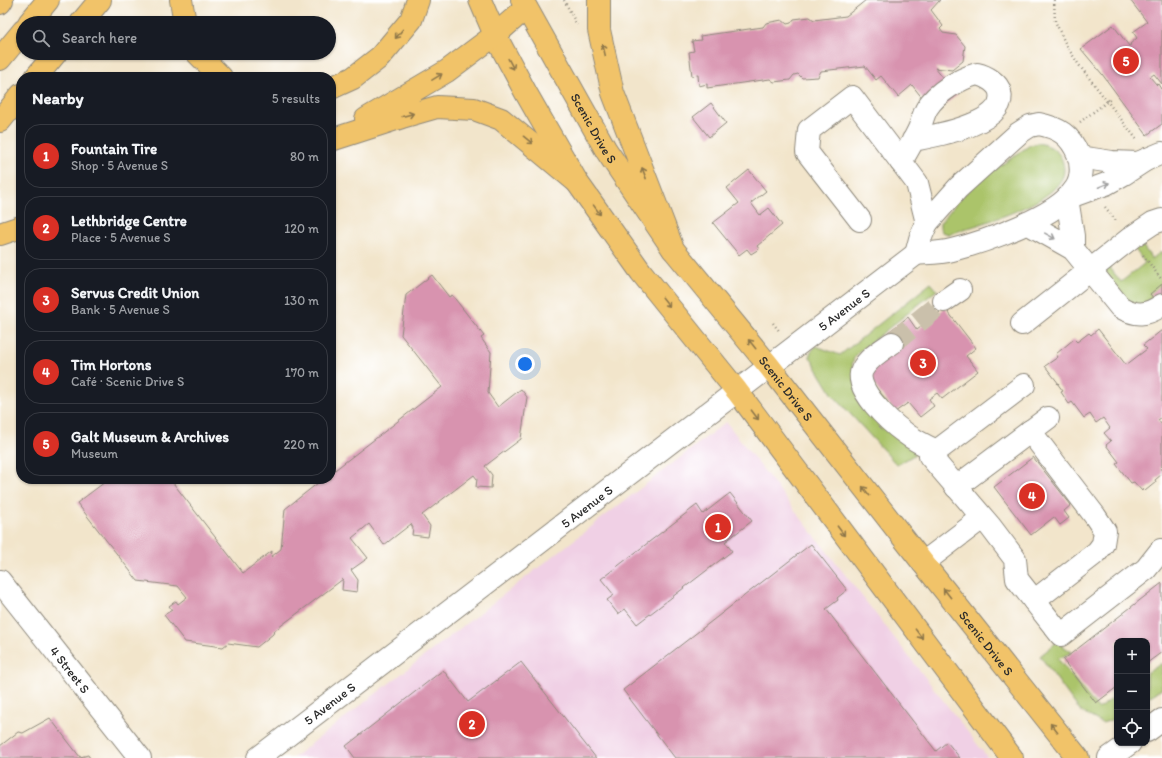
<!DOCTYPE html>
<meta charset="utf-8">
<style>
:root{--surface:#171b24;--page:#242831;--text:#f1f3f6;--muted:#9ea1a6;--line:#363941;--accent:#d93025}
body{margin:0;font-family:Itim,sans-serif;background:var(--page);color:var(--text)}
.controls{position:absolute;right:12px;bottom:12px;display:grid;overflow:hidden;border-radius:8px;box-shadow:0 1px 3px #0004}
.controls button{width:36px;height:36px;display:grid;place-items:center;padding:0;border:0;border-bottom:1px solid var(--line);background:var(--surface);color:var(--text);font:20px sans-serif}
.you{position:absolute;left:525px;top:364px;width:14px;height:14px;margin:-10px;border:3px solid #fff;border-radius:50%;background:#1a73e8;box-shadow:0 0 0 6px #1a73e833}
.badge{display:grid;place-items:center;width:26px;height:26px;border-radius:50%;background:var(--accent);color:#fff;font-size:13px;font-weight:700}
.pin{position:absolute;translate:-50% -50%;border:2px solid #fff;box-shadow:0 1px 4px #0006}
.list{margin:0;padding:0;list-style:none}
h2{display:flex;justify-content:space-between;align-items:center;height:52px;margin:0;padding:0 16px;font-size:17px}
h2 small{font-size:13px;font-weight:400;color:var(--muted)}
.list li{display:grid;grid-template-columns:26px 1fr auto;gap:12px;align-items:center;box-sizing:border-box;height:64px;margin:0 8px 8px;padding:0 8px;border:1px solid var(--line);border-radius:16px}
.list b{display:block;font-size:15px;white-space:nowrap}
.list p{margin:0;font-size:13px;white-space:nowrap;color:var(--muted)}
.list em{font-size:13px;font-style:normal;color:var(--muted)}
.icon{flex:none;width:22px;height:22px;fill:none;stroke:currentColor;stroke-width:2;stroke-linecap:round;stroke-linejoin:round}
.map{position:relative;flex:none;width:1162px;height:758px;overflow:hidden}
.search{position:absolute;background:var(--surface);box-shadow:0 1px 3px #0004;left:16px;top:16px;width:320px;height:44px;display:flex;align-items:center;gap:10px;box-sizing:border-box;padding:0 14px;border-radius:22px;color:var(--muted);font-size:15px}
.panel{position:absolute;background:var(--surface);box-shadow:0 1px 3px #0004;left:16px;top:72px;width:320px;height:412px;border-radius:16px}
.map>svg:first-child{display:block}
.built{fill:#f0d0e5}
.green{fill:#abc46a;stroke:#6b784a}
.building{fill:#d893af}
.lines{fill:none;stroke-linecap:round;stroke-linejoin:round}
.minor-tunnel{stroke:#cac0ab;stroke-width:22;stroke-dasharray:22 11;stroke-linecap:butt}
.minor-casing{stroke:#8e887b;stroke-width:24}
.major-casing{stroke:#8e887b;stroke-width:24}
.highway-casing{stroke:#8e887b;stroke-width:24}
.path{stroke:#8e887b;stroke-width:2.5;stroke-dasharray:1 3;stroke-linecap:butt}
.minor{stroke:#fff;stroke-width:22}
.major{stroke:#f1c369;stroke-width:22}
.highway{stroke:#f1c369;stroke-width:22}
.oneway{stroke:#8e774a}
.oneway2{stroke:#a0a0a0}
.labels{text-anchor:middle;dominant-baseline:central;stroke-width:3;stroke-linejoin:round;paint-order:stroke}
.street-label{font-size:13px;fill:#2b2b2b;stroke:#fff}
</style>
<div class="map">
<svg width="1162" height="758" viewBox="0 0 1162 758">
<rect width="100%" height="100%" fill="#fff"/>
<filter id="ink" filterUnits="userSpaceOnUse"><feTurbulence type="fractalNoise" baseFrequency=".025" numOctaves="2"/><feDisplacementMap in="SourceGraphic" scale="8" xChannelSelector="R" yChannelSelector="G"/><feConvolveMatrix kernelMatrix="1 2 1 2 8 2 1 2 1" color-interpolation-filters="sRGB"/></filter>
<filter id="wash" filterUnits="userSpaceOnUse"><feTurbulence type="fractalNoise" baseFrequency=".012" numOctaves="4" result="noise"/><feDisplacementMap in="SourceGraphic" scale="16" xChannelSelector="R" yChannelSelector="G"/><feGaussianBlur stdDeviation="0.9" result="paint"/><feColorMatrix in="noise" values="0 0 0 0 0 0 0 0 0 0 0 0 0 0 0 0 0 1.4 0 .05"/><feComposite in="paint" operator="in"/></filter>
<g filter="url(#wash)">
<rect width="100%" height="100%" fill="#f2e5cb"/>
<path class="built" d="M726,422L988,758H293Z"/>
<path class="green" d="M1038,143C1049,145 1060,150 1063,163C1065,170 1064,177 1059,183C1043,207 977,225 949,234L942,232L940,228V223L962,196L984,177L1030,145Z
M1135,235L1152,259L1162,251V305L1137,314L1091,271L1104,260L1121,282L1145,263L1128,240Z
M931,283L937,290L859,352L854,358L852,365L924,449L897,465L833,395L810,357V353L816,346L840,355Z
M1057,642L1072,652L1058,659L1098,709L1117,695V716L1109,721L1102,723L1080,711L1040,656Z
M1162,663V689L1147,698V673Z"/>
<g id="blocks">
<path class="building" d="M866,0H940L931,10L943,26L940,29L943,33L956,35L965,46L963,61L952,70L935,68L957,95L934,113L912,85L898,97L881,76L876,80L865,66L821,71L818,77L802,78L798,74L794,75L790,80L774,82L770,79L707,88V84L699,86L698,75L692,76L689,52L694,51L692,41L701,40L700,36L763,27L766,23L782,20L787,24L791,23L794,19L810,17L814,20L846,16Z
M1130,0H1162V84L1154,74L1150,77L1157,85L1158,84L1161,89L1162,88V124L1147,135L1102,74L1081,49L1113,25L1129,46L1131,45L1130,44L1137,38L1133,32L1147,22Z
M711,103L726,123L709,137L693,117Z
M749,170L766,191L751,203L760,215L769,208L782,225L757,246L759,249L751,254L747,249L739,255L713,223L739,203L727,188Z
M432,275L449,297L452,295L484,336L481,338L491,352L488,393L498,407L521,389L527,397L521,439L485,466L492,475L491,488L476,487L477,479L474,475L422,515L430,526L428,537L412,535L413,528L411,524L384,545L369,524L352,538L368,558L351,570L358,580L357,592L342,590L343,579L274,631L273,634L257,647L228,643L223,647L185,642L164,615L172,610L169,606L176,601L178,604L187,597L178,586L138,581L77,503L109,479H170L243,573L272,551L271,557L281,549L285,509L323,479H331V473L442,387L401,335L406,295Z
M1162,284V309L1150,294Z
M945,308L976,348L966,356L978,371L942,399L937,393L929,399L934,406L920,417L908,403L895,412L864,372L883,336L908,317L917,330Z
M1098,329L1126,365L1147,349L1143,345L1162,330V417L1158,420L1162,425V466L1160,468L1162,471V474L1155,480L1156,482L1145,491L1143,489L1142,491L1134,482L1131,483L1116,464L1119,462L1106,445L1111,441L1104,433L1110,428L1103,418L1096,423L1090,414L1084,418L1072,402L1069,404L1061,392L1063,391L1057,383L1059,384L1045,366L1058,357L1056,354L1074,339L1077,342L1089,333L1091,335Z
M1033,457L1071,505L1064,511L1069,518L1060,525L1054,517L1031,535L994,487Z
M730,493L752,521L725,542L732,551L637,624L625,609L618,614L607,600L614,595L601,579L697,505L703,514Z
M811,544L847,590L837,598L838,600L826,609L936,751L947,742L960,758H675L623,690Z
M1162,583V652L1147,663V641H1117V687L1096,703L1063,660Z
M521,662L596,758H355L346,746L443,670L468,702Z
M50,718L80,757L88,755L90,758H0V746L18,732L23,733Z"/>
</g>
</g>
<g filter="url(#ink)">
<use href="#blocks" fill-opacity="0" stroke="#8e887b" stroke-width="1"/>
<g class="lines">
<path class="minor-tunnel" d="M892,343L944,301"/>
<defs>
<g id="minor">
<path d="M1039,124C1059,128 1070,135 1078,154C1082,165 1082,180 1075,189C1057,217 984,242 952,250C940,253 927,253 916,254L920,239L927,223L958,188L1019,133L1030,126Z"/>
<path d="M1079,157L1112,162L1138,163L1162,153"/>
<path d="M901,162C907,151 914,140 919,129C922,122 923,115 927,108C937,92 959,79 977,74C986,76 998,83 1000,92C1008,124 933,136 913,140"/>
<path d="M860,220L807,152L809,130L852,97L917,183L927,223"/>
<path d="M1027,223L1073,249L1120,307C1136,316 1146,316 1162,305"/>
<path d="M1073,249V236L1067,198L1106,184L1124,174L1147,159"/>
<path d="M944,301L960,290"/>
<path d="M1022,324L1132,237L1153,223L1162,220"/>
<path d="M892,343C882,350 868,358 862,370C853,389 891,423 905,433C915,441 926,446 937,451"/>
<path d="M1024,385L930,456L990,526L1015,559L1017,579L1061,635L1146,569L1161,550"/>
<path d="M1030,431L1095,516L1105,531L1103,544L1097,552L1034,601"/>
<path d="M956,487L1048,418"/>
<path d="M923,563L982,518"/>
<path id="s1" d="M0,581L140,758"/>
<path d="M1147,731L1162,720"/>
<path id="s2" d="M258,758L916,254"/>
<path d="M1109,758L1130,743"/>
</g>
<g id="major">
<path d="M480,0L495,35L526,93L577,182L641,272L737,391L1012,758"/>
<path id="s3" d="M522,0L606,150L673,249L769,366L923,563L1078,758"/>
</g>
<path id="highway" d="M181,0L185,23
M599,0V30L613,93L673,249
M0,3L2,0
M29,23L48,0
M81,23L100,0
M197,53L221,77
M0,59L23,31
M36,77L56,53
M331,88L353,78L380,57L411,20L418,0
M366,119L447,71L495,35L526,8
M0,121L21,95
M331,140L402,117L437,107L474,109L501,119L577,182
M0,234L21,227"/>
</defs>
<use href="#minor" class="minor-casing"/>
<use href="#major" class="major-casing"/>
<use href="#highway" class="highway-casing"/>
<path class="path" d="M564,0L577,25
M1054,0L1055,21L1066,45L1079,65L1138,141
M1080,122L1112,98
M1105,207L1117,222
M1143,255L1162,280
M773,323L780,332"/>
<use href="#minor" class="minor"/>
<use href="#major" class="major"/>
<use href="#highway" class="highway"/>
</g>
<defs><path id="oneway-shaft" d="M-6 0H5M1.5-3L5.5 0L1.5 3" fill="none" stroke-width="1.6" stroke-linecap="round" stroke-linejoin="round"/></defs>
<g class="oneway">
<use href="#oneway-shaft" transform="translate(399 34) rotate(129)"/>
<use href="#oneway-shaft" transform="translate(604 50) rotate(-103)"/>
<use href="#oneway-shaft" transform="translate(511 64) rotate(62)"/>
<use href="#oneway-shaft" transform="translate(437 77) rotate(-31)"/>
<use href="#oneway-shaft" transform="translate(408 115) rotate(-15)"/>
<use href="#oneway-shaft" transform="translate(528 140) rotate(39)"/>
<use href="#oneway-shaft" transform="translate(644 173) rotate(-111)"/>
<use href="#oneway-shaft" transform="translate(597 210) rotate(54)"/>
<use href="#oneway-shaft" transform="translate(666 302) rotate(51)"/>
<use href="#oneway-shaft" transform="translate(752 344) rotate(-129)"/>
<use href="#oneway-shaft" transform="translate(755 415) rotate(53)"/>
<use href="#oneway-shaft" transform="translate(866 491) rotate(-128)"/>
<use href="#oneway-shaft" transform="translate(841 531) rotate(53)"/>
<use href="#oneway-shaft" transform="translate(947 593) rotate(-128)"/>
<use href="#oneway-shaft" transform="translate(919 634) rotate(53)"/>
<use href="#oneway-shaft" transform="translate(1054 728) rotate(-128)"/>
</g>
<g class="oneway2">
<use href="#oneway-shaft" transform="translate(1104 185) rotate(-22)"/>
<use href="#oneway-shaft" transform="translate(1050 236) rotate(29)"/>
</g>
</g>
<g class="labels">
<g class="street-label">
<text stroke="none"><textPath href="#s3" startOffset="147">Scenic Drive S</textPath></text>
<text stroke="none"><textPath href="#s2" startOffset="738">5 Avenue S</textPath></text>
<text stroke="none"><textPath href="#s3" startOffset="471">Scenic Drive S</textPath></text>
<text stroke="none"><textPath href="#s2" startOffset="414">5 Avenue S</textPath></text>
<text stroke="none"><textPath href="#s3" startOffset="795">Scenic Drive S</textPath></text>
<text stroke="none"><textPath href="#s1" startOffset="113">4 Street S</textPath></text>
<text stroke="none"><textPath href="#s2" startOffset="90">5 Avenue S</textPath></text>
</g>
</g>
</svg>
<div class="controls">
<button>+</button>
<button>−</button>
<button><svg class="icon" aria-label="locate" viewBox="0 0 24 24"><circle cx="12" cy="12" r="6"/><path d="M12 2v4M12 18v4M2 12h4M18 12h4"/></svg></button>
</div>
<div class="you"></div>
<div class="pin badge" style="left:718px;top:527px">1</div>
<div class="pin badge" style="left:472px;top:724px">2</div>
<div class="pin badge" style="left:923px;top:363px">3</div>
<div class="pin badge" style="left:1032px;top:496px">4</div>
<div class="pin badge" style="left:1126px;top:61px">5</div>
<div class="search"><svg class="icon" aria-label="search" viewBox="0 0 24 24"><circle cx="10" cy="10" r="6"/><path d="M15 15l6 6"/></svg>Search here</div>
<section class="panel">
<h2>Nearby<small>5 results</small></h2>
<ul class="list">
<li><span class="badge">1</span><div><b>Fountain Tire</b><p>Shop · 5 Avenue S</p></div><em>80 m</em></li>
<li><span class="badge">2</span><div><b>Lethbridge Centre</b><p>Place · 5 Avenue S</p></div><em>120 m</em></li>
<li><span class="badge">3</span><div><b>Servus Credit Union</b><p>Bank · 5 Avenue S</p></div><em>130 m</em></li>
<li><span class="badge">4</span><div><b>Tim Hortons</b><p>Café · Scenic Drive S</p></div><em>170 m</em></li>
<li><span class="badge">5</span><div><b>Galt Museum &amp; Archives</b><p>Museum</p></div><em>220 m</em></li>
</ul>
</section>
</div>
